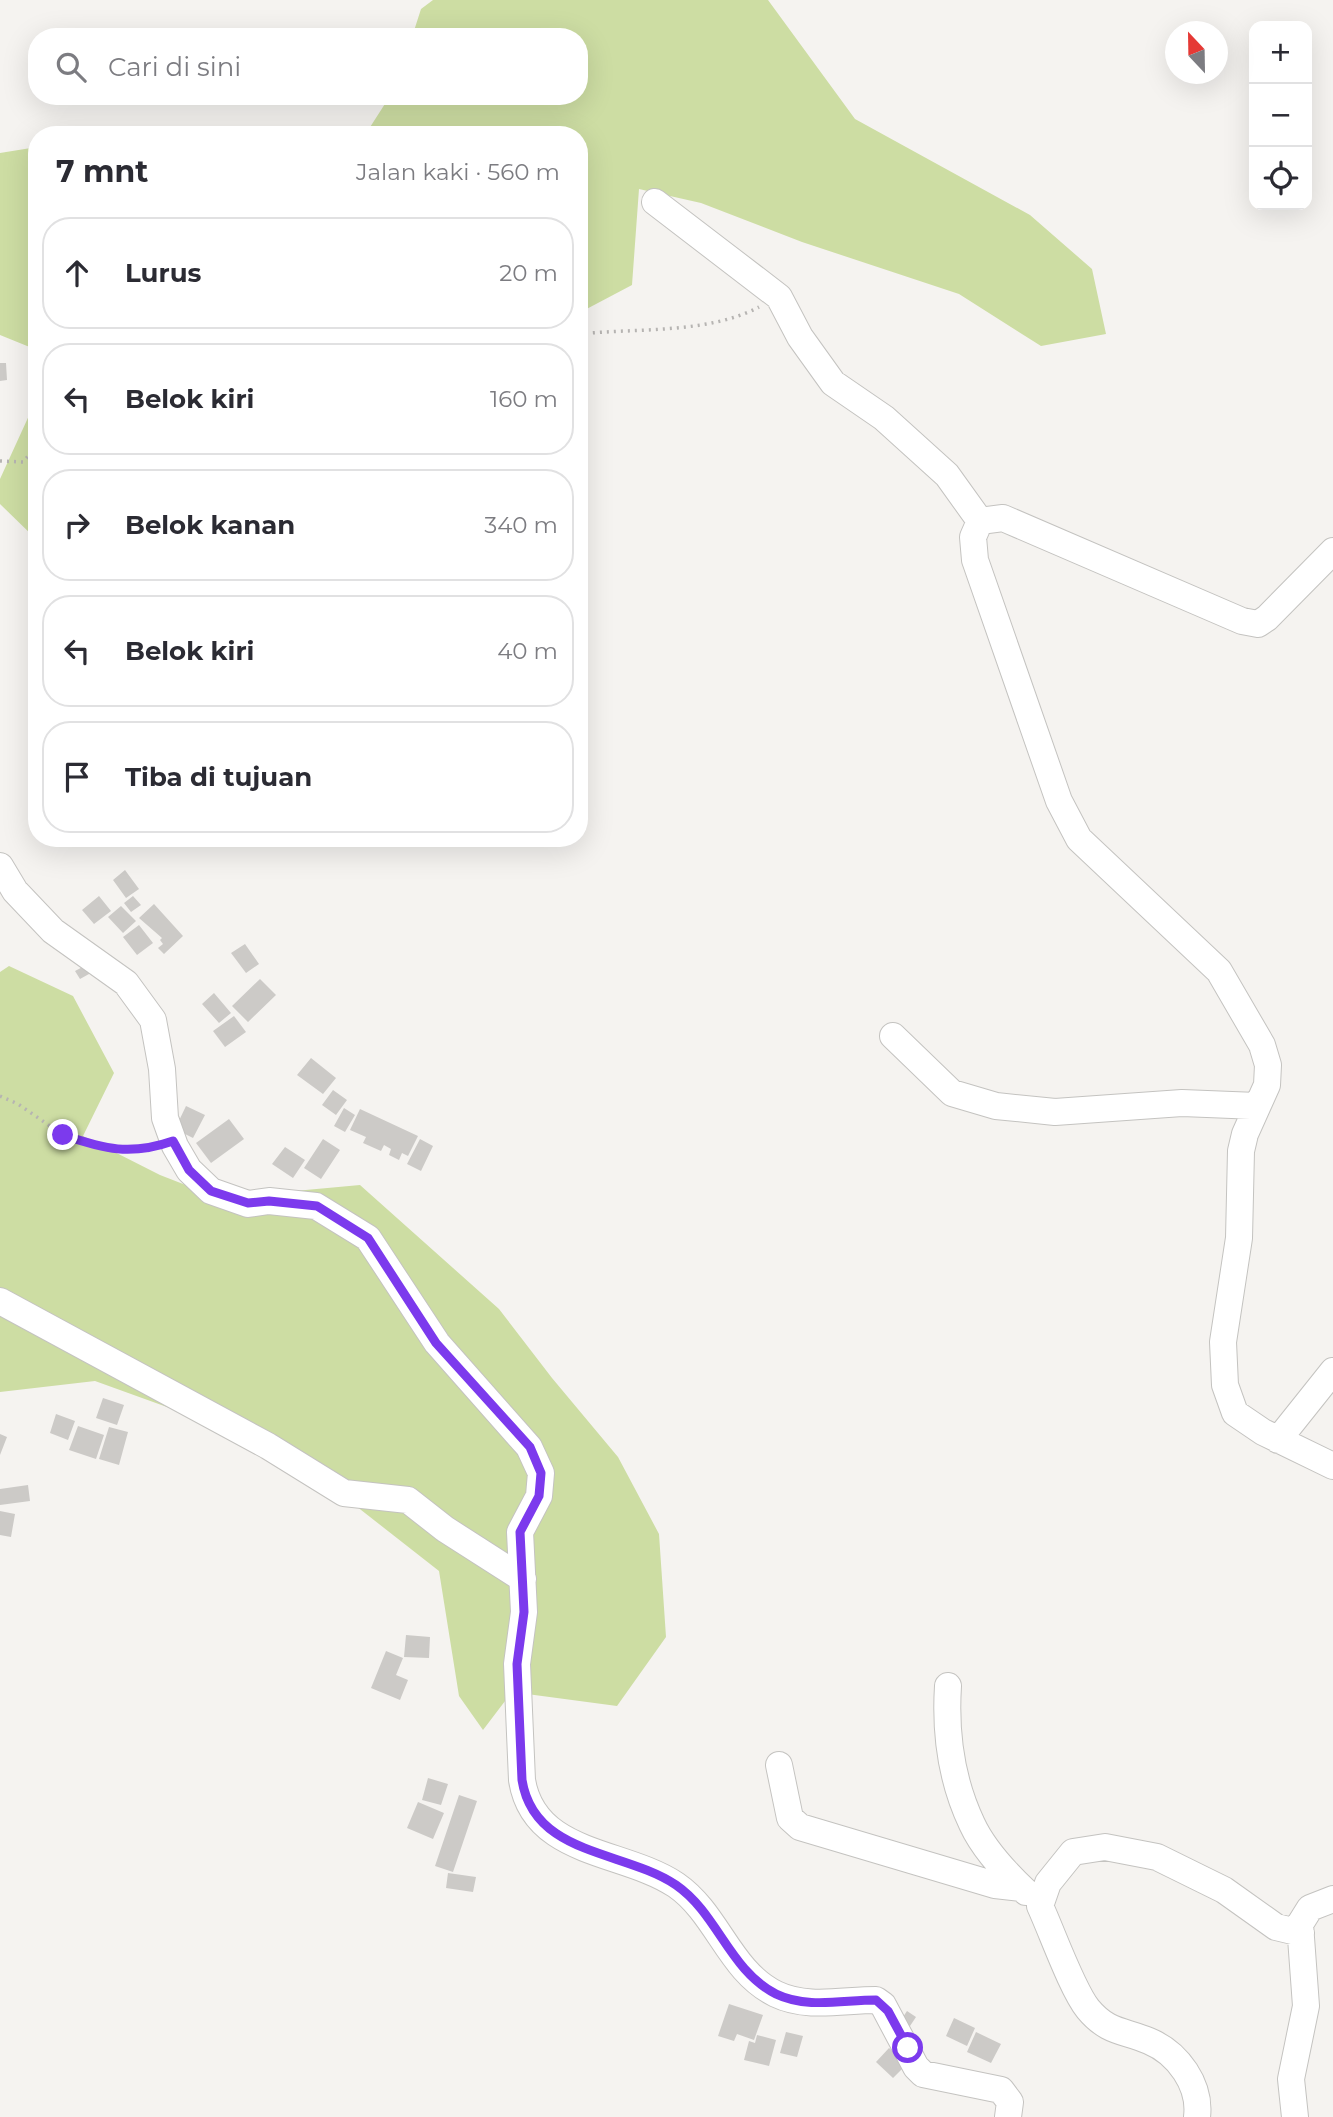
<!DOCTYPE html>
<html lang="id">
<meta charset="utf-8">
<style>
:root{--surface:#fff;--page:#f7f7f7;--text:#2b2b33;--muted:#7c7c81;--line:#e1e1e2}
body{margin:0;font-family:Montserrat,sans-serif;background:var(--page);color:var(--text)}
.controls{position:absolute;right:21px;top:21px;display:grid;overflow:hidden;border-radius:14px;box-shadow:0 7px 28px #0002}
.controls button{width:63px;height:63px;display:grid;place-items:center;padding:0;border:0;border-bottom:2px solid var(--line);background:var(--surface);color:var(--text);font:35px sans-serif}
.compass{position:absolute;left:1165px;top:21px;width:63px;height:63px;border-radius:50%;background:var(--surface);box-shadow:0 7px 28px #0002;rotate:338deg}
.stop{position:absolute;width:21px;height:21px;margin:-16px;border:5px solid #7c3aed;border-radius:50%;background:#fff}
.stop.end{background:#7c3aed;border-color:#fff;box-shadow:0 2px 7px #0008}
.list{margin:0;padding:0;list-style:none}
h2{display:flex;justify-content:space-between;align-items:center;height:91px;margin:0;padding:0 28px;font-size:30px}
h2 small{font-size:23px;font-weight:400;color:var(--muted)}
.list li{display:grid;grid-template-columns:46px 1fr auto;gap:21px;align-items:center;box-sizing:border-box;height:112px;margin:0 14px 14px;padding:0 14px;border:2px solid var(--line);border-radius:28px}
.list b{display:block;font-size:26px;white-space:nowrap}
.list em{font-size:23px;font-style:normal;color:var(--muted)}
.icon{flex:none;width:38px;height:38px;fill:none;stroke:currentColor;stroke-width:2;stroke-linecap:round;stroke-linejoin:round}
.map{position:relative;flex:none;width:1333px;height:2117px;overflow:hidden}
.search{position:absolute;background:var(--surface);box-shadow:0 7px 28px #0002;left:28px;top:28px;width:560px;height:77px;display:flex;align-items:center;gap:18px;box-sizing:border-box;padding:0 24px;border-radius:28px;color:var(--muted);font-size:26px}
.panel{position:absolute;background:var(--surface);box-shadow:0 7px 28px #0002;left:28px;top:126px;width:560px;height:721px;border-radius:28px}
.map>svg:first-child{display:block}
.green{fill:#cddda3}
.building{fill:#cccac7}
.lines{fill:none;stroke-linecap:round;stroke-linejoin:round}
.minor-casing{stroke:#c4c3c0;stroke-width:28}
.path{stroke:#b6b4b2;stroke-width:3.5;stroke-dasharray:2 5;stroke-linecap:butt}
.minor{stroke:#fff;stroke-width:26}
.route{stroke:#7c3aed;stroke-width:9}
</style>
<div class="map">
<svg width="1333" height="2117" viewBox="0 0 1333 2117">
<rect width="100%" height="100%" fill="#f5f3f0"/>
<path class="green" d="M433,0H768L855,119L1030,215L1092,269L1106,334L1041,346L959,294L802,242L701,203L639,189L632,285L579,313V135H365L390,96H579V37H412L421,9Z
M37,147V350L0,335V153Z
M37,398V540L0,504V479Z
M9,966L73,996L114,1073L83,1136L160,1175L219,1198L360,1185L499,1309L552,1378L618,1457L659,1534L666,1637L617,1706L512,1692L483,1730L459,1696L439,1571L356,1506L214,1424L95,1381L0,1392V972Z"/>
<path class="building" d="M0,363H6L7,380L0,381Z
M125,870L139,889L126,898L113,880Z
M99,896L111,911L94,924L82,910Z
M133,896L141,905L131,912L124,903Z
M154,904L183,936L164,954L158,948L163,944L160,940L162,938L139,918Z
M121,906L136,921L123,933L108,917Z
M139,925L153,943L137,955L123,937Z
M245,944L259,964L246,973L231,953Z
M94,961L98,969L80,979L75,971Z
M260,979L276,995L248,1022L232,1006Z
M214,993L231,1013L219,1023L202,1004Z
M234,1016L246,1032L225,1047L213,1031Z
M311,1058L336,1078L323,1094L297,1075Z
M333,1090L347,1100L336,1115L322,1105Z
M186,1106L205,1115L193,1138L175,1129Z
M344,1108L355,1115L345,1132L334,1126Z
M360,1109L418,1136L408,1156L402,1153L399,1160L389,1155L391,1149L384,1145L381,1151L363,1143L366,1137L350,1130Z
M229,1119L244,1139L211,1163L196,1143Z
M323,1139L340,1150L321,1179L304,1168Z
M420,1139L433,1146L421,1171L407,1164Z
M285,1147L305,1160L293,1178L272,1164Z
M103,1398L124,1405L117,1425L96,1418Z
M56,1414L75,1421L68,1440L50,1433Z
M78,1426L104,1435L96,1459L69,1450Z
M109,1427L128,1432L119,1465L99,1459Z
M0,1434L7,1437L0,1455Z
M28,1485L30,1501L0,1505V1489Z
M0,1511L15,1514L11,1537L0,1535Z
M406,1635L430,1637L429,1658L404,1657Z
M386,1651L403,1658L396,1675L408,1680L400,1700L371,1688Z
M428,1778L448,1784L441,1805L422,1800Z
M459,1795L477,1801L453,1872L435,1866Z
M418,1802L444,1813L433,1839L407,1828Z
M448,1873L476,1877L473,1892L446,1888Z
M729,2004L763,2015L754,2040L737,2034L734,2041L718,2036Z
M907,2011L916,2017L908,2029L899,2023Z
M954,2018L975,2028L967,2046L946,2036Z
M786,2032L803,2036L797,2057L780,2053Z
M976,2032L1001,2044L991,2063L967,2052Z
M757,2035L776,2040L769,2066L744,2060L749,2041L755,2043Z
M889,2048L907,2064L893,2078L876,2062Z"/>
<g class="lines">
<defs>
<path id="minor" d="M655,202L779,297L800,337L833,383L884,418L947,475L980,521
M1333,551L1267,618L1258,624L1242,621L1003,518L980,521L973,537L975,560L1059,801L1079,839L1219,971L1262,1045L1268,1065L1267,1085L1245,1134L1241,1151L1239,1238L1223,1342L1225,1385L1235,1413L1263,1432L1333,1466
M0,866L15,891L53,931L126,983L153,1020L162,1069L165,1118L175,1146L189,1170L211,1191L248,1204L269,1201L316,1206L368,1238L437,1343L529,1447L541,1473L539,1496L520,1532L524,1612L517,1664L522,1780C534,1856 624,1850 676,1885C718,1914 729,1971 776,1994C807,2009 843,2000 876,2000L883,2005L916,2067L923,2074L1001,2090L1010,2102L1008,2117
M893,1036L952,1093L996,1106L1055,1112L1182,1103L1257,1106
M0,1301L268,1446L344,1493L408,1500L445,1529L523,1579
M1278,1440L1333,1371
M948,1686C945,1733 952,1782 972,1824C983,1848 1007,1874 1026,1892
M779,1765L790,1818L800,1827L995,1885L1022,1888
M1197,2117C1201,2085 1178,2053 1149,2041C1123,2030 1108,2033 1088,2009C1072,1989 1052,1932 1040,1906L1048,1883L1073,1852L1105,1847L1157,1857L1224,1890L1276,1927L1301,1933
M1295,2117L1291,2079L1306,2006L1300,1924L1310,1908L1333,1899"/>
</defs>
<use href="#minor" class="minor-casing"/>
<path class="path" d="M579,334C637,328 708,334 759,307
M0,461L23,462L37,446
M0,1096L18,1104L63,1135L99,1147L146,1151L155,1148"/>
<use href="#minor" class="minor"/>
</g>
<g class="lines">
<path class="route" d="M63,1135C105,1149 130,1156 173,1141L189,1170L211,1191L248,1203L269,1201L317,1206L368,1238L436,1343L530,1447L541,1473L539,1496L520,1532L524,1612L517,1664L522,1780C534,1856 624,1850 676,1885C718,1914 729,1970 776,1994C807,2009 843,2000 876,2000L888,2011L908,2048"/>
</g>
</svg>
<div class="controls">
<button>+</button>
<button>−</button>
<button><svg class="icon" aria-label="locate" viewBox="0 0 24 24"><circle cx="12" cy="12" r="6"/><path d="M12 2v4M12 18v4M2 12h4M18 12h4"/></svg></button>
</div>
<svg class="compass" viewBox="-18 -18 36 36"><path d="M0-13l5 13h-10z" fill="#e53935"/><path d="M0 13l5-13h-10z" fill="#7c7c81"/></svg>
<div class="stop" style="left:908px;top:2048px"></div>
<div class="stop end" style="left:63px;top:1135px"></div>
<div class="search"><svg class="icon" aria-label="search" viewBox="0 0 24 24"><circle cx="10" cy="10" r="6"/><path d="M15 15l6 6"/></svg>Cari di sini</div>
<section class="panel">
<h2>7 mnt<small>Jalan kaki · 560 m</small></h2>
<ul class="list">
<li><svg class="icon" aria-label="ahead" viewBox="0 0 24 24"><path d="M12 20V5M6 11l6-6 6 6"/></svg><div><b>Lurus</b></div><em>20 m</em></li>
<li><svg class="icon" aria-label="left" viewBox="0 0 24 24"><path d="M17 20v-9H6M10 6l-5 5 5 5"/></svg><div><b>Belok kiri</b></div><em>160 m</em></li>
<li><svg class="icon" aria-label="right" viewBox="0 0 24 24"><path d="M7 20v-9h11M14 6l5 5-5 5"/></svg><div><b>Belok kanan</b></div><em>340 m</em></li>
<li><svg class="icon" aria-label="left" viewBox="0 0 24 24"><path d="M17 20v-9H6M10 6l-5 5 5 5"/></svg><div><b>Belok kiri</b></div><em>40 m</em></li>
<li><svg class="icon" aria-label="arrive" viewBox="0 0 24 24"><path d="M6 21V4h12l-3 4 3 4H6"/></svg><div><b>Tiba di tujuan</b></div></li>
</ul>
</section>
</div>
